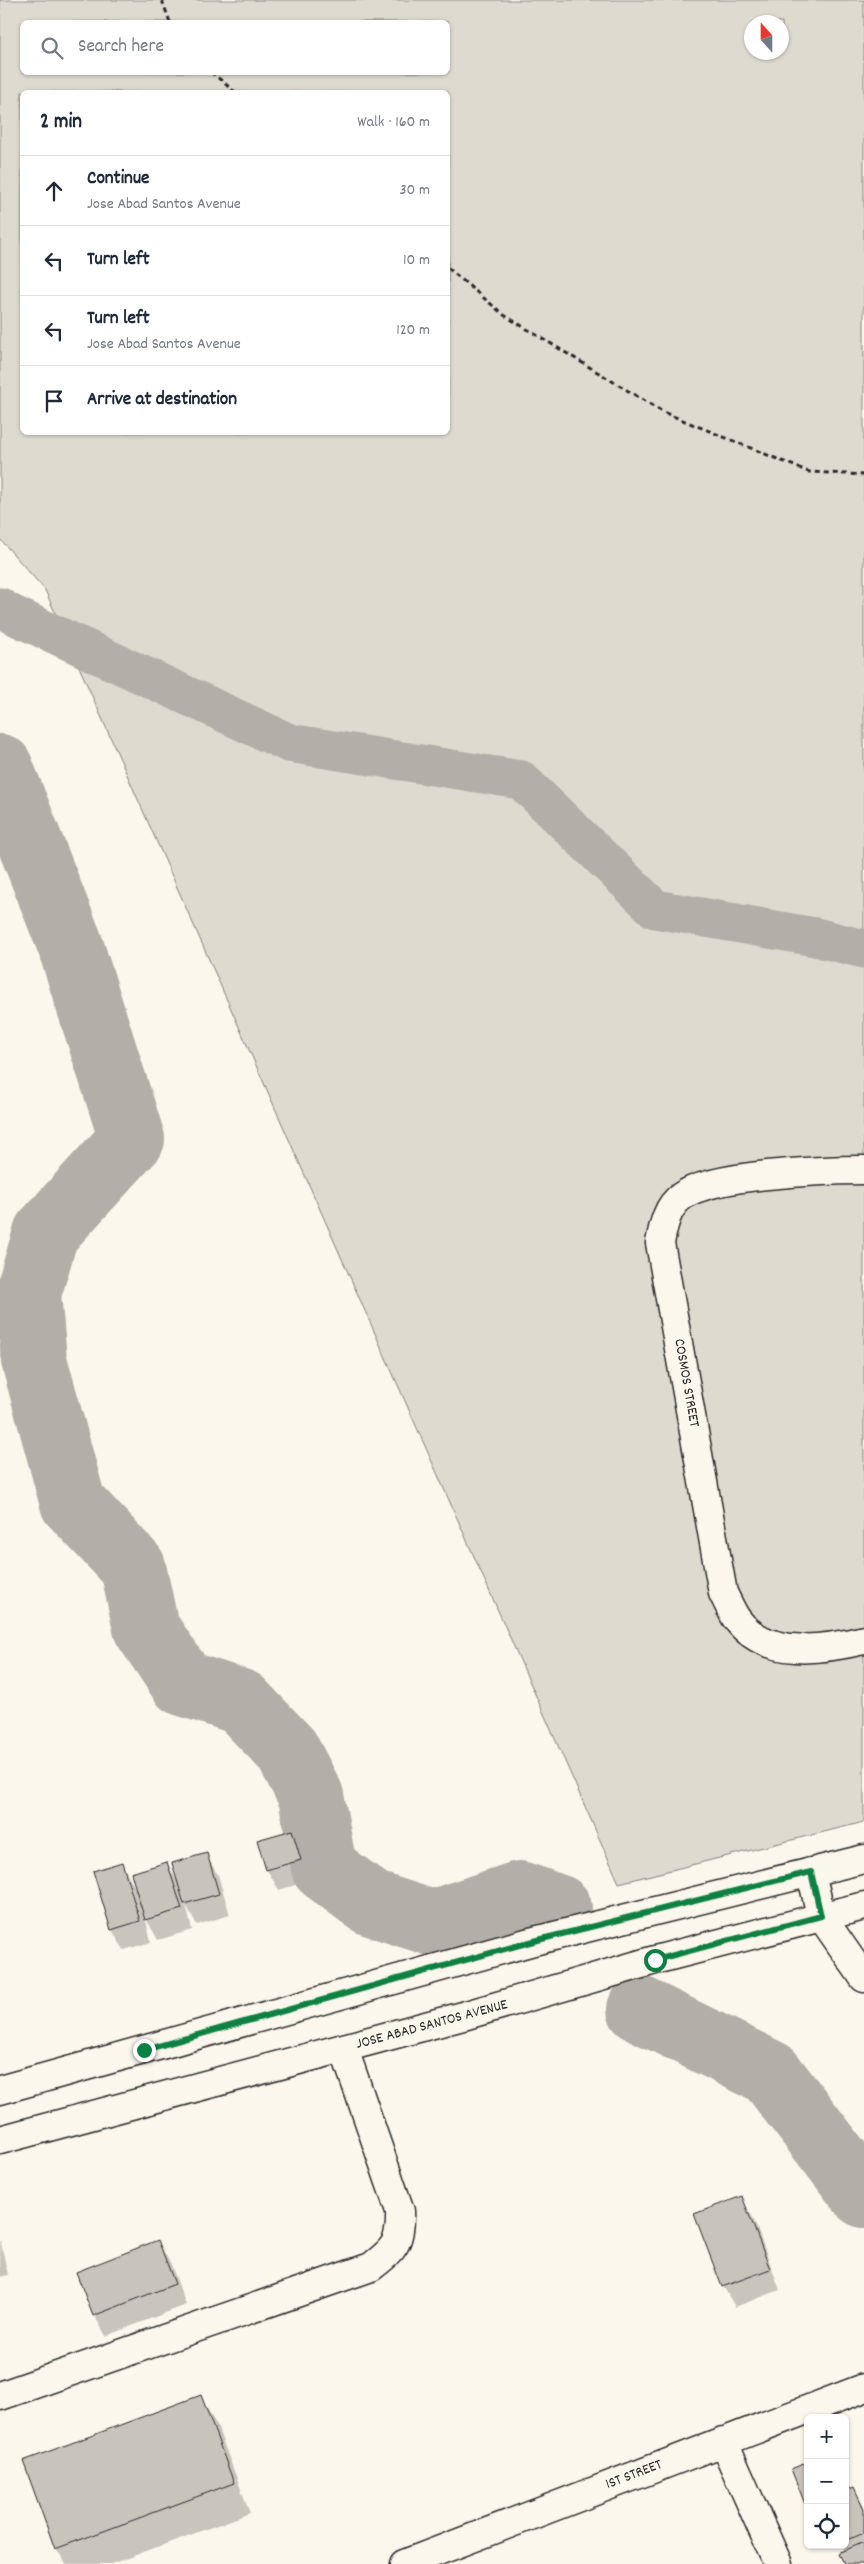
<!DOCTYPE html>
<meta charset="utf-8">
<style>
:root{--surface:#fff;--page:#f6f6f7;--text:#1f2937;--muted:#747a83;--line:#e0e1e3}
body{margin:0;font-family:Dekko,sans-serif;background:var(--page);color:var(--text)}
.controls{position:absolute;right:15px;bottom:15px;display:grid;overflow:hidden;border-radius:8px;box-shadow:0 1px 4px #0004}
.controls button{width:45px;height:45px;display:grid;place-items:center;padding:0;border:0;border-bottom:1px solid var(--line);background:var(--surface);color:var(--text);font:25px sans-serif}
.compass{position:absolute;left:744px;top:15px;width:45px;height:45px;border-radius:50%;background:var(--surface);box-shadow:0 1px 4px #0004;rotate:339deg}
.stop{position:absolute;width:15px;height:15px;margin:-11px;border:4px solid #0b8043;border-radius:50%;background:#fff}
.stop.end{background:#0b8043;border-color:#fff;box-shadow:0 1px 5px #0008}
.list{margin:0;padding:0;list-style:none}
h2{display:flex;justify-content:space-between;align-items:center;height:65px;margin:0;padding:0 20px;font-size:21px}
h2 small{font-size:16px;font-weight:400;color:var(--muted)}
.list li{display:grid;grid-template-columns:32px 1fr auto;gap:15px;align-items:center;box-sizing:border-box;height:70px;padding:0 20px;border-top:1px solid var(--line)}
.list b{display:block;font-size:19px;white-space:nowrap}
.list p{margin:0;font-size:16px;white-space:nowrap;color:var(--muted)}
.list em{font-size:16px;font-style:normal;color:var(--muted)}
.icon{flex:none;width:28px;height:28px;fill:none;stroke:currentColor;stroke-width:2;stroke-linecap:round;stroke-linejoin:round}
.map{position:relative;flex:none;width:864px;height:2564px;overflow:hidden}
.search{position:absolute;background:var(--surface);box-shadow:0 1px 4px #0004;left:20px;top:20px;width:430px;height:55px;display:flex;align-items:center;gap:12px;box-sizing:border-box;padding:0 18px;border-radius:8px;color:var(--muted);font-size:19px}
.panel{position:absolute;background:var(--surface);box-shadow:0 1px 4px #0004;left:20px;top:90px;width:430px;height:345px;border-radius:8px}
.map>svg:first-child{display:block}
.green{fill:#dddad0;stroke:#84827e;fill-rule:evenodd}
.shadow{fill:#0003}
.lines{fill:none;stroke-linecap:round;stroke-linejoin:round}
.canal{stroke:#b1afa7;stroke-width:39}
.river{stroke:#b1afa7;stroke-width:66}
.building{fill:#c7c4bc;stroke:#2b2b2b}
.minor-casing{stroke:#2b2b2b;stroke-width:31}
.major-casing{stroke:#2b2b2b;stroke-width:31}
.path{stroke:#2b2b2b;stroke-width:3;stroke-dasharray:5 4;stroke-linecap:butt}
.minor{stroke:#fbf7ec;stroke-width:28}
.major{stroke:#fbf7ec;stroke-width:28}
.route{stroke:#0b8043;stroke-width:6}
.labels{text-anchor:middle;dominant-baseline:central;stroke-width:5;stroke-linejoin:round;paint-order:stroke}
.street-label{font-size:15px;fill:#2b2b2b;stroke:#fbf7ec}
</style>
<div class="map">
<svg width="864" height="2564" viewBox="0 0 864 2564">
<rect width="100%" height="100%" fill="#fbf7ec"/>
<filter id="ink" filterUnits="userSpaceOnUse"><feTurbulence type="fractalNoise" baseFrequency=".02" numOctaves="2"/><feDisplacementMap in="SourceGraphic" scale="10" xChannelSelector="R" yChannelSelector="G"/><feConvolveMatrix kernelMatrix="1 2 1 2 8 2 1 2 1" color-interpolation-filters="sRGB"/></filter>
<g filter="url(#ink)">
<path class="green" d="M0,0H864V1822L619,1883L45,590L0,539ZM22,22H448V72H22ZM752,22H782V52H752ZM22,92H448V432H22Z"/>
<path class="shadow" d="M292,1831L304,1852L312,1880L279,1890L267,1870L259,1841Z
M206,1855L218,1875L230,1915L197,1925L186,1905L192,1930L158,1940L145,1917L151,1942L124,1950L112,1930L122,1864L135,1888L167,1863L179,1884Z
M741,2198L753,2218L780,2290L735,2307L723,2286Z
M0,2239L8,2275L0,2277Z
M158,2242L170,2262L186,2305L106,2336L94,2315Z
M200,2396L217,2426L250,2513L111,2564H66L56,2548Z
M854,2488L864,2506V2564H845L846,2551L842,2545H845V2492Z"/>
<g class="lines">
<path class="canal" d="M0,607L11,614L289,743L521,780L655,909L815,937L864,949"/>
<path class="river" d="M0,767L70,944L132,1139L46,1233L28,1294L34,1360L73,1503L133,1567L146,1628L183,1683L241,1702L287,1750L311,1796L324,1868L371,1903L432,1923L519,1894L559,1908
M640,2009L770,2073L864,2195"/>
</g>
<path class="building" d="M292,1830L301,1860L266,1870L257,1840Z
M207,1853L219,1894L184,1904L172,1863Z
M122,1862L140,1921L111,1930L93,1871Z
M167,1862L182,1909L145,1920L131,1873Z
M742,2196L770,2269L722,2287L694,2214Z
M158,2240L175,2284L93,2316L76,2272Z
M201,2395L234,2483L55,2549L23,2461Z
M808,2462V2503L805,2504L791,2469Z
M854,2487L864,2509V2533L845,2541V2491Z
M864,2542V2564H844L839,2553Z"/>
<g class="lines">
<defs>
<path id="minor" d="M864,1170C826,1170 712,1174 682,1196C667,1206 663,1227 660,1243L723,1593C727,1601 731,1610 736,1618C765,1659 822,1650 864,1640
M811,1872L821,1916L864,1978
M0,2396L371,2267C395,2249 401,2242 400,2211L344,2049
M723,2441L778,2564
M404,2564L864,2388"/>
<path id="major" d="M0,2090L530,1942L864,1859
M0,2140L463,2016L655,1960L864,1906"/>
</defs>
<use href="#minor" class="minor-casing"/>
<use href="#major" class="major-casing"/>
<path class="path" d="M162,0L170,22
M211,72L235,92
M448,268L504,315L663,412L809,472L864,475"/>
<use href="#minor" class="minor"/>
<use href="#major" class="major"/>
</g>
</g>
<g class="lines" filter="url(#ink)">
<path class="route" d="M144,2050L530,1942L811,1872L821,1916L655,1960"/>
</g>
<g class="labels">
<g class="street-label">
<text transform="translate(686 1383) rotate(80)">COSMOS STREET</text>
<text transform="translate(432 2025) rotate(-15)">JOSE ABAD SANTOS AVENUE</text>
<text transform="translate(634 2475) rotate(-21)">1ST STREET</text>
</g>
</g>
</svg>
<div class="controls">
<button>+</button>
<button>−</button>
<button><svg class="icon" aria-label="locate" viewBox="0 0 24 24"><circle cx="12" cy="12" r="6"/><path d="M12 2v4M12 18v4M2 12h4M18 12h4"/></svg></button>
</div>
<svg class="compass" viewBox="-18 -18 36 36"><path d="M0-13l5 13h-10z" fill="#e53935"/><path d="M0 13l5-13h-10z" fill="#747a83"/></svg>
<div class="stop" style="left:655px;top:1960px"></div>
<div class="stop end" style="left:144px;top:2050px"></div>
<div class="search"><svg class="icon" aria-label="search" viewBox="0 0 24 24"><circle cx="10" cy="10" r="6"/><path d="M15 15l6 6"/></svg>Search here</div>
<section class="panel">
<h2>2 min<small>Walk · 160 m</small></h2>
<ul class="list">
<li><svg class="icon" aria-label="ahead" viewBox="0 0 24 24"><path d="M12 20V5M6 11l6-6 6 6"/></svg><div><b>Continue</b><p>Jose Abad Santos Avenue</p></div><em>30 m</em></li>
<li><svg class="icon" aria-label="left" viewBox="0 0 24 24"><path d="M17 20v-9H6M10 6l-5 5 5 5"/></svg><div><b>Turn left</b></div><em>10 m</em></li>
<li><svg class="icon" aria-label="left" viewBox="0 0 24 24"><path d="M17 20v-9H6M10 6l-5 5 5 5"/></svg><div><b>Turn left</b><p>Jose Abad Santos Avenue</p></div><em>120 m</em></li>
<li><svg class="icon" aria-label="arrive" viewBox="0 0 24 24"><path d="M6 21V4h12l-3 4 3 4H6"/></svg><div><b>Arrive at destination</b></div></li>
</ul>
</section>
</div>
